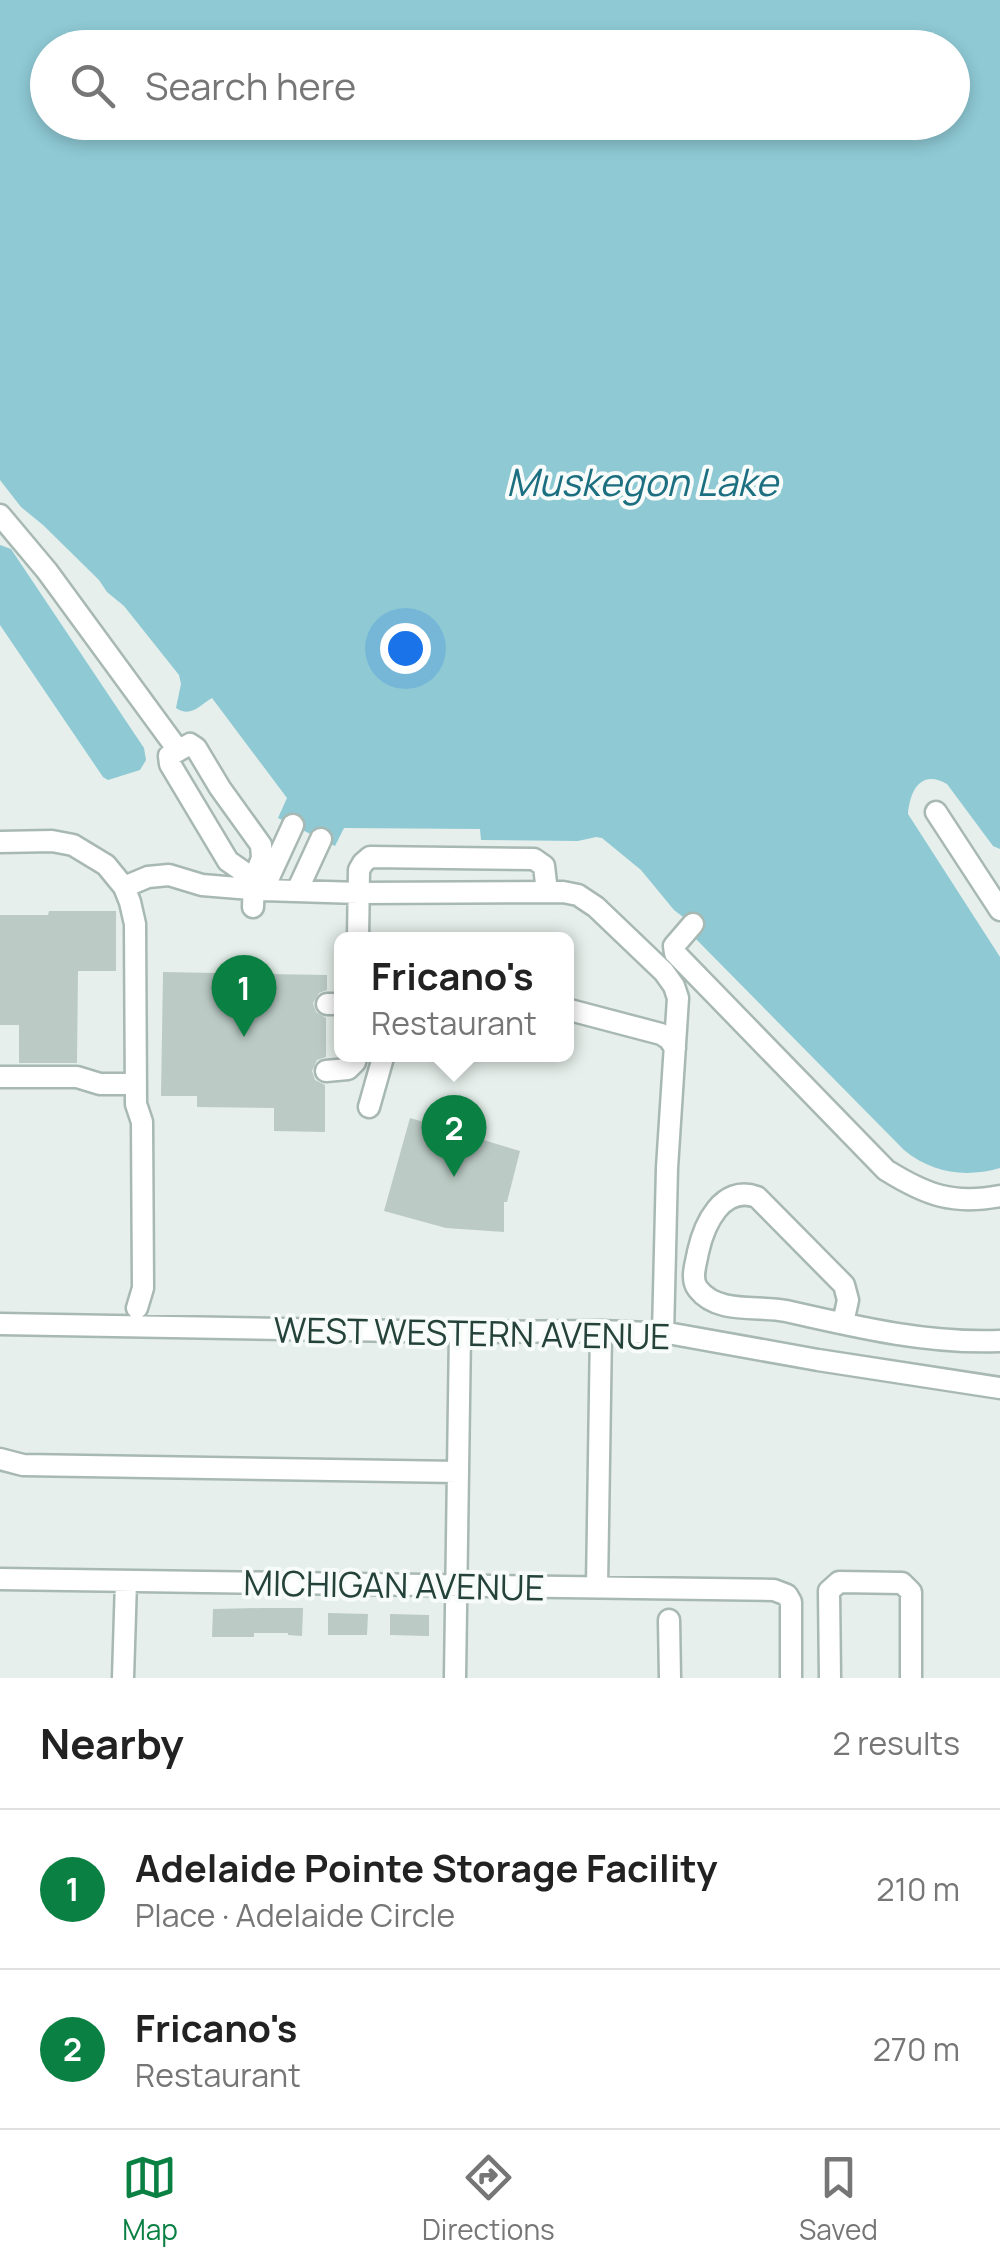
<!DOCTYPE html>
<meta charset="utf-8">
<style>
:root{--surface:#fff;--page:#f6f6f6;--text:#222;--muted:#767676;--line:#e0e0e0;--accent:#0b8043}
body{margin:0;font-family:Manrope,sans-serif;background:var(--page);color:var(--text)}
.you{position:absolute;left:405px;top:648px;width:35px;height:35px;margin:-25px;border:8px solid #fff;border-radius:50%;background:#1a73e8;box-shadow:0 0 0 15px #1a73e833}
.badge{display:grid;place-items:center;width:65px;height:65px;border-radius:50%;background:var(--accent);color:#fff;font-size:32px;font-weight:700}
.pin{position:absolute;translate:-50% -82px;filter:drop-shadow(0 2px 5px #0008)}
.pin::after{content:'';position:absolute;top:52px;width:35px;height:30px;background:inherit;clip-path:polygon(0 0,100% 0,50% 100%)}
.popup{position:absolute;left:334px;top:932px;width:240px;height:130px;box-sizing:border-box;display:grid;place-content:center;border-radius:15px;background:var(--surface);filter:drop-shadow(0 2px 8px #0005);font-size:32px;white-space:nowrap;color:var(--muted)}
.popup b{font-size:38px;color:var(--text)}
.popup::after{content:'';position:absolute;left:50%;top:100%;margin-left:-20px;border:20px solid transparent;border-top-color:var(--surface)}
.list{margin:0;padding:0;list-style:none}
h2{display:flex;justify-content:space-between;align-items:center;height:130px;margin:0;padding:0 40px;font-size:42px}
h2 small{font-size:32px;font-weight:400;color:var(--muted)}
.list li{display:grid;grid-template-columns:65px 1fr auto;gap:30px;align-items:center;box-sizing:border-box;height:160px;padding:0 40px;border-top:2px solid var(--line)}
.list b{display:block;font-size:38px;white-space:nowrap}
.list p{margin:0;font-size:32px;white-space:nowrap;color:var(--muted)}
.list em{font-size:32px;font-style:normal;color:var(--muted)}
.icon{flex:none;width:55px;height:55px;fill:none;stroke:currentColor;stroke-width:2;stroke-linecap:round;stroke-linejoin:round}
.map{position:relative;flex:none;width:1000px;height:1678px;overflow:hidden}
.search{position:absolute;background:var(--surface);box-shadow:0 5px 15px #0003;left:30px;right:30px;top:30px;height:110px;display:flex;align-items:center;gap:25px;box-sizing:border-box;padding:0 35px;border-radius:55px;color:var(--muted);font-size:38px}
.sheet{height:450px;background:var(--surface)}
nav{display:flex;justify-content:space-around;align-items:center;box-sizing:border-box;height:140px;border-top:2px solid var(--line);background:var(--surface);font-size:28px;color:var(--muted)}
nav a{display:grid;justify-items:center;gap:5px}
nav .on{color:var(--accent)}
.map>svg:first-child{display:block}
.water{fill:#8ec9d4;fill-rule:evenodd}
.building{fill:#bbcac4}
.lines{fill:none;stroke-linecap:round;stroke-linejoin:round}
.minor-casing{stroke:#a8b8b2;stroke-width:25}
.minor{stroke:#fff;stroke-width:20}
.labels{text-anchor:middle;dominant-baseline:central;stroke-width:8;stroke-linejoin:round;paint-order:stroke}
.street-label{font-size:35px;fill:#24423a;stroke:#f7fbf9}
.water-label{font-size:38px;font-style:italic;fill:#1c6f80;stroke:#f7fbf9}
</style>
<div class="map">
<svg width="1000" height="1678" viewBox="0 0 1000 1678">
<rect width="100%" height="100%" fill="#e6efeb"/>
<path class="water" d="M0,0H1000V849L993,846L947,784C921,769 910,790 908,814L1000,957V1168C965,1178 932,1173 904,1150L690,933L696,927L674,910L641,870L602,838L596,837L578,841L481,840L480,829L344,828L335,846L278,818L287,798L212,698C200,705 191,718 176,708L181,684L179,675L124,606L107,592L99,580L43,525L21,507L0,480ZM48,48H952V122H48Z
M0,545L11,549L144,748L146,760L140,770L108,780L103,777L0,625Z"/>
<path class="building" d="M49,911H116V971H78L77,1063H19V1025H0V915H48Z
M163,972L327,975V990L319,993L313,1003L316,1012L326,1018V1057L317,1060L312,1071L315,1080L325,1085V1132L274,1131V1108L197,1107V1096H161Z
M410,1118L520,1151L507,1202H504V1232L446,1228L384,1211Z
M262,1608H303L302,1636L288,1635V1633H254V1637H212L213,1609Z
M328,1613L368,1614L367,1635H328Z
M390,1614L429,1615V1636L390,1635Z"/>
<g class="lines">
<defs>
<path id="minor" d="M0,515L47,571L178,750
M936,812L1000,910
M0,842L52,841L73,845L106,865L124,887L130,902L135,924L136,1104L142,1122L143,1288L137,1308
M124,887L148,877L169,875L202,885L263,890L359,893L563,892L578,895L596,907L664,972L674,986L678,998L667,1168L663,1334
M264,888L293,825
M297,891L321,839
M253,907L254,879L262,858L261,845L220,788L196,748L190,744L169,756L170,764L228,861L254,879
M693,924L674,946L675,953L886,1170C926,1195 953,1205 1000,1196
M358,940L359,870L363,863L370,857L534,859L544,866L547,892
M327,1004H342
M566,1009L661,1034L669,1039L675,1048
M326,1071L348,1069L355,1062L357,1054
M0,1077H77L100,1084H136
M369,1107L384,1054
M843,1323L848,1300L844,1285L757,1197C722,1184 704,1225 698,1252C696,1264 690,1279 698,1289C718,1315 759,1305 786,1311C856,1327 928,1344 1000,1341
M0,1324L460,1332L601,1331L673,1334L818,1360L1000,1388
M0,1459L23,1465L458,1472
M0,1579L774,1590L787,1595L791,1602V1678
M597,1587L601,1331
M669,1620L670,1678
M123,1678L126,1581
M455,1678L460,1332
M830,1678L829,1591L839,1582L902,1583L911,1592V1678"/>
</defs>
<use href="#minor" class="minor-casing"/>
<use href="#minor" class="minor"/>
</g>
<g class="labels">
<g class="street-label">
<text transform="translate(472 1333) rotate(1)">WEST WESTERN AVENUE</text>
<text transform="translate(394 1585) rotate(1)">MICHIGAN AVENUE</text>
</g>
<g class="water-label">
<text x="642" y="481">Muskegon Lake</text>
</g>
</g>
</svg>
<div class="you"></div>
<div class="pin badge" style="left:244px;top:1037px">1</div>
<div class="pin badge" style="left:454px;top:1177px">2</div>
<div class="popup"><b>Fricano's</b>Restaurant</div>
<div class="search"><svg class="icon" aria-label="search" viewBox="0 0 24 24"><circle cx="10" cy="10" r="6"/><path d="M15 15l6 6"/></svg>Search here</div>
</div>
<section class="sheet">
<h2>Nearby<small>2 results</small></h2>
<ul class="list">
<li><span class="badge">1</span><div><b>Adelaide Pointe Storage Facility</b><p>Place · Adelaide Circle</p></div><em>210 m</em></li>
<li><span class="badge">2</span><div><b>Fricano's</b><p>Restaurant</p></div><em>270 m</em></li>
</ul>
</section>
<nav>
<a class="on"><svg class="icon" aria-label="map" viewBox="0 0 24 24"><path d="M3 6l6-2 6 2 6-2v14l-6 2-6-2-6 2zM9 4v14M15 6v14"/></svg>Map</a>
<a><svg class="icon" aria-label="directions" viewBox="0 0 24 24"><path d="M12 3l9 9-9 9-9-9zM9 14v-3h6M13 9l2 2-2 2"/></svg>Directions</a>
<a><svg class="icon" aria-label="saved" viewBox="0 0 24 24"><path d="M7 4h10v16l-5-4-5 4z"/></svg>Saved</a>
</nav>
